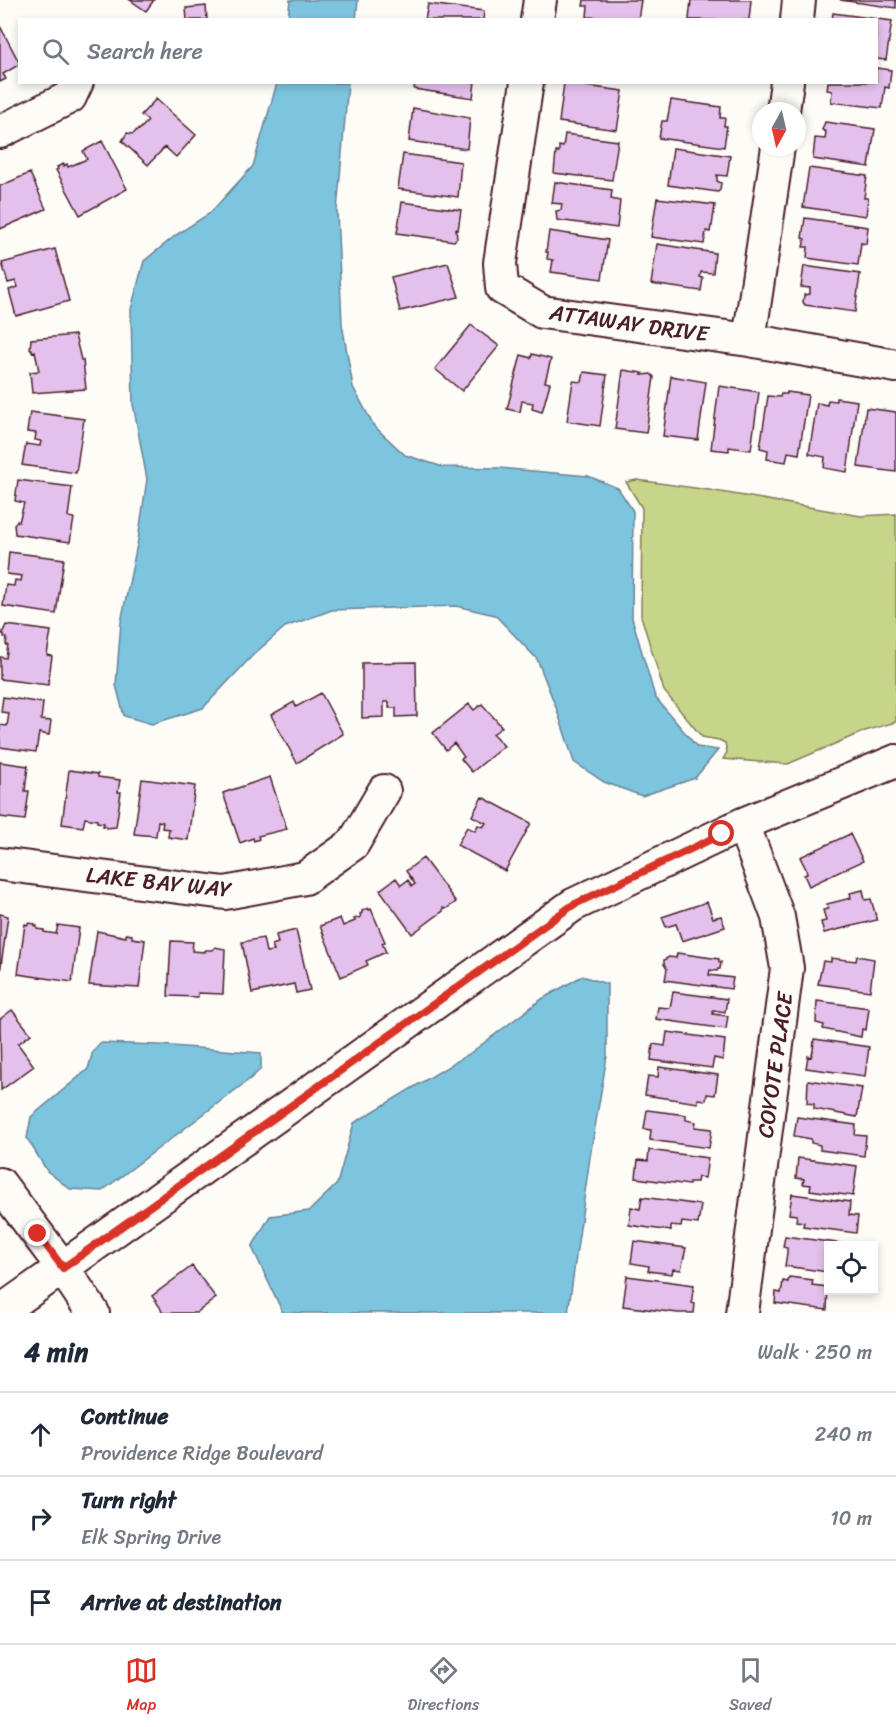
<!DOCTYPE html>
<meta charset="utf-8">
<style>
:root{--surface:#fff;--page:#f6f6f7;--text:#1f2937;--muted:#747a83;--line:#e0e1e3;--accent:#d93025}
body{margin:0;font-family:Sriracha,sans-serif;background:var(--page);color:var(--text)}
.controls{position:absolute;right:18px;bottom:18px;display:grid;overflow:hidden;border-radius:0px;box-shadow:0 3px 9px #0003}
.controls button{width:54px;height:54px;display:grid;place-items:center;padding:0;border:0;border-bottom:2px solid var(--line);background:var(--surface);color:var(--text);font:30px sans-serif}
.compass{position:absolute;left:752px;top:102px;width:54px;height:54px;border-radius:50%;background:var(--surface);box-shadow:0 3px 9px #0003;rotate:188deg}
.stop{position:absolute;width:18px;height:18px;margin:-14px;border:4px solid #d93025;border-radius:50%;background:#fff}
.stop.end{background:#d93025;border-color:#fff;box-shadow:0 2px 6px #0008}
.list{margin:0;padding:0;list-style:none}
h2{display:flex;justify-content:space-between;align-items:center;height:78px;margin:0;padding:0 24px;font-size:26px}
h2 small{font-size:20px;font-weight:400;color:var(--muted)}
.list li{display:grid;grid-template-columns:39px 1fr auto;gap:18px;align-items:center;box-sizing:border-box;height:84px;padding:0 24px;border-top:2px solid var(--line)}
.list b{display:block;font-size:22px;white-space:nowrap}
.list p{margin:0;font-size:20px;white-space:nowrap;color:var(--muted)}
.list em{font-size:20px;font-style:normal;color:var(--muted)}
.icon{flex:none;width:33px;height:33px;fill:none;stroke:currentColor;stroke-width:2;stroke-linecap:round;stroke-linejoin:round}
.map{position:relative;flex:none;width:896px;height:1313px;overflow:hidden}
.search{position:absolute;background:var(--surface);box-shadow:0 3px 9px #0003;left:18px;right:18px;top:18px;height:66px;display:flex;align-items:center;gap:15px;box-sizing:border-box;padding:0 21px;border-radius:0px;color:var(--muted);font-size:22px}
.sheet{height:330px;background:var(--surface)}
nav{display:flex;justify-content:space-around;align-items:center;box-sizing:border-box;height:84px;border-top:2px solid var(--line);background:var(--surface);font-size:16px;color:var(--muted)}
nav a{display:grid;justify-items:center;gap:3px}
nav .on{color:var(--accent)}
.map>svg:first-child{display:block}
.green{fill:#c6d589;stroke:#887a5a;stroke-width:1.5}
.water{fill:#7dc5de;stroke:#698396;stroke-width:1.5}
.building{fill:#e4c1ec;stroke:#4a1f2b;stroke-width:1.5}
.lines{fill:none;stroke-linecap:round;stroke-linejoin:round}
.minor-casing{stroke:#4a1f2b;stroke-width:36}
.minor{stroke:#fdfcf7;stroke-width:32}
.route{stroke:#d93025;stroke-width:8}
.labels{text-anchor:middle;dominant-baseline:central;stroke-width:5;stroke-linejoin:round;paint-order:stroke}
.street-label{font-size:22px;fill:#4a1f2b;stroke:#fdfcf7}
</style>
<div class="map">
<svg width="896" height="1313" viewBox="0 0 896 1313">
<rect width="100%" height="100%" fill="#fdfcf7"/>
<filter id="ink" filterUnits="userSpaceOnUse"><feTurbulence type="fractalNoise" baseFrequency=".0167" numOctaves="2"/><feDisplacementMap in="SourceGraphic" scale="12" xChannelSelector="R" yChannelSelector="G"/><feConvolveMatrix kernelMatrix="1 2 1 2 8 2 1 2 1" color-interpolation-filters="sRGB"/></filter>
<g filter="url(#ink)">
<path class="green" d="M637,480L709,490L861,516L896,514V722L865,731L788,764L723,759L727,752L725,743L719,740L702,737L664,691L641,616L642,508L626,482Z"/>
<path class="water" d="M290,0H358L356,19H288Z
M277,83H348L337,211L342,324L353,387L374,426L405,455L443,467L499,468L588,476L618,488L633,511L632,618L655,697L697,747L718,750L695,778L642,796L604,782L574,762L557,710L537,659L495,615L456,606L332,610L285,627L254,654L203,708L152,724L124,716L116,685L121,622L138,540L147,479L133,404L131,309L144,261L176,235L210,213L253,166Z
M582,976L607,984V1056L590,1157L568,1313H283L252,1247L270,1216L309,1211L337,1184L354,1123L469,1054L542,999Z
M100,1043L159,1045L261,1053V1069L250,1079L102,1191L70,1189L47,1171L27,1138L31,1117L88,1069L93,1051Z"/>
<path class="building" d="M130,0H154L146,11Z
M584,0H641L638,20L587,17L588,6H583Z
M691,0H751L749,20H689Z
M840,0H896V8Z
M428,4L484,11L483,20H425Z
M206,6L207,20H187L186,8Z
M833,13L892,21L886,60L876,59V20H832Z
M0,26L20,64L3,74L6,79L0,82Z
M876,68L891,70L889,88L885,87L882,108L831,102L832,91L827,90L828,82H876Z
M415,82H475L473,98L414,89Z
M564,83L623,91L617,130L559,122Z
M156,99L196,135L176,157L165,147L148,165L122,141L127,133L133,134L138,129L139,130L148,121L141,115Z
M671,100L721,107L720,118H725L724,126H727L724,147L659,138L662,121H667Z
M413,108L470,118L467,149L409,141Z
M825,122L875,129L869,167L813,159L815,138L825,139L826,132L822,130Z
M565,134L618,141L612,180L554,173L556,152H559V146L563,147Z
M102,141L127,189L80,215L56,170L58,169L57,167L64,164V166L67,164L68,167L87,159L83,151Z
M673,148L730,156L727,176L717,175V181L721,183L720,190L718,192L668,185Z
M403,154L461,162L458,197L398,189Z
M809,168L867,176L864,198H868L866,216L803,207Z
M30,173L46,209L0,229V186Z
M555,182L612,190L611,199L620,201L617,228L557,220L556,211L561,210L562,204L552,203Z
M657,198L715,205L712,226H711L710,232L706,231L704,244L651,237Z
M402,202L461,210L458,230L456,229L457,238L454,241L397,233Z
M805,218L868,227L866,244L861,243L858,265L807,258L808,247H803L805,239L802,238Z
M549,231L608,240L602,279L551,272L553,260L547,259L548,252H546Z
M657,244L715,253L713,273L701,272L700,277L703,278L701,291L651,284Z
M55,249L69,301L16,316L9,290L18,287L16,281L8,283L2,263Z
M448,263L459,297L400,311L391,277Z
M804,266L860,274L855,312L805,305L803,302L804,295L810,294V288L801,287Z
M471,325L499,346L462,391L435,369Z
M75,335L81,360H83L86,389L32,393L30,372L39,371L35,351L32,352V349H30L31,339Z
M532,354L551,359L545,382L550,383L542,412L532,409L533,403L522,401L520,412L507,409L521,355L531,358Z
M623,370L643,373L642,375L651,374L654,377L646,433L615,429Z
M584,372L607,375L600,426L567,421L573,381L582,382Z
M671,376L706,382L698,440L663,436Z
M719,386L759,392L751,450L729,447V451L711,449Z
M787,392L808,395L799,454L788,452L786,462L767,459L768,450L760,448L768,396L780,397L781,394H787Z
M836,398L857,401L847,472L824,468L825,457L809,454L817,403L827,405L828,400L836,401Z
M866,408L896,412V472L858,467Z
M30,412L84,419L76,473L22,465L26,444L40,446L41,441L35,440L36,433L27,432Z
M18,480L72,487L68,517L74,518L70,542L15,534L14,524L17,521L19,522L24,503L15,501Z
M9,552L64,559L56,614L3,606L6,585L14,586L15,580L21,581L22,576L7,574Z
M6,625L51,631L47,655L52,656L48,685L0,679V657L6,658L8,645H6L7,638L4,637V634H2Z
M416,662L417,716L396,717V708H389V702H384V717L362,718V663Z
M321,693L343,734L297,763L271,715L294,702L296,707Z
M3,697L43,703L41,720L51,721L49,735L39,733L36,752L0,747V725L7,726L9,713L1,712Z
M469,704L474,710L482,704L502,727L493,734L504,746L472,772L461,759L464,757L454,743L446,750L433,733Z
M0,762L28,766L25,791H29L25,820L0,817Z
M69,770L98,774V777L120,780L118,792H121L116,827L106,828V826H103L104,823L97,822V820L85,818L83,827L62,824Z
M270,777L287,829L258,836L259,839L254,841L253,838L240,843L223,793Z
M142,779L195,786L188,840L168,837L169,829L162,828L163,822L158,821L156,836L134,834Z
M482,797L531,823L505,871L457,845L467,827L475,831L478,825L483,827L486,823L472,816Z
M850,834L863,861L809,886L804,875L807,874L806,869L800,857Z
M423,858L456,902L446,909L443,908V911L412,934L380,890L396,878L401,885L408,880L412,886L415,884L406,871Z
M863,890L865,900L871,899L877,920L824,933L821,922L826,921L823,910L828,909L827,904L851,898L850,893Z
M707,902L713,918L721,916L725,927L682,941L676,924L666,927L662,917Z
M368,908L369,910L371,909L385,942L382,943L386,952L366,961L368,965L341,977L320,926L340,918L343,926L355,921L354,919L361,917L360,914L362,913V911Z
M0,914L8,916L0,973Z
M28,923L35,924V926H37V929L44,930V932L56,934L58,925L79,928L72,982L18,974L25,924L28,925Z
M296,930L310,990L296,993L294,984L252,993L242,942L263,938L266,952L274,951L272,945L278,943L276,935Z
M97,931L126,937V934L132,935V938L145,940L139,988L89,985Z
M171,941L193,942L192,951L205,952V950H212L215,947L225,949L223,994L198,993V997L168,996Z
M677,953L719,959V962H721L720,969H718L717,971L710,970L709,975L733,978L731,989L665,980L667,969L664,964V960L669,957L676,958Z
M857,956L874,959L870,991L818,984L823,961L831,962V958L856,961Z
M673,992L727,999L725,1012L713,1010V1014L728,1016L726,1029L656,1019L658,1007L670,1008Z
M817,1001L869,1008L866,1030L862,1029L861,1037L823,1029L824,1025L816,1023Z
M12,1010L31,1034L18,1044L34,1066L1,1090L0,1019Z
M667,1032L725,1040L723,1060L714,1058L712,1068L651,1060L653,1044L665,1046Z
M814,1039L869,1047L865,1076L806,1068L808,1056L811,1057L813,1051Z
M659,1067L718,1075L715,1095L707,1094L706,1100L698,1099V1103L645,1095L648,1076L658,1077Z
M808,1080L862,1088L857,1117L814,1109V1104L807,1103Z
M647,1110L686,1115V1120L696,1122L695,1127L712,1129L709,1148L650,1140L651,1130L644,1129Z
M797,1117L856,1125L855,1135L866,1136L864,1156L820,1150V1145L811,1143V1139L794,1136Z
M649,1150L708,1158L705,1178L698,1177L697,1182H689V1185L636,1178L638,1160L648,1161Z
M798,1158L857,1166L853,1196L810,1190L811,1185L803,1184L804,1179L796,1178Z
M792,1194L850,1202L849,1215L858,1216L856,1233L803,1226L804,1222L796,1221L797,1215L789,1214Z
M642,1197L701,1205L698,1224L682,1222L681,1227L671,1226V1231L629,1225L631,1207L640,1209Z
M785,1236L844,1244V1246H828V1272L785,1266L787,1253V1248L783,1247Z
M634,1241L686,1248L681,1270L673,1269L672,1274L648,1271L649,1266L631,1263Z
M192,1266L216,1298L196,1313H161L162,1312L160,1307L152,1296Z
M627,1276L694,1285L692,1297V1303L695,1304L694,1313H678L623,1306Z
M789,1277L813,1280L812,1285L828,1287L827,1310L775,1303L776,1292L781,1293L783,1281L788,1282Z"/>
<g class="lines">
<defs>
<path id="minor" d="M537,20L540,0
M797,20L799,0
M527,82L500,263L502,288L542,312L749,340L896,366
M783,111L787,82
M0,132L70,97L77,82
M749,340L778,147
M0,864L225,893L305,878L353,844L384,791
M0,1184L63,1268L93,1313
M0,1312L573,905L743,824L896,761
M742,1313L787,968L778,917L743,824"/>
</defs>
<use href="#minor" class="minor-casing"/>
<use href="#minor" class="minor"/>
</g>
</g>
<g class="lines" filter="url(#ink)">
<path class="route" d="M38,1234L63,1268L573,905L722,834"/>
</g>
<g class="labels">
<g class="street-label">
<text transform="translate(629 323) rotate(8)">ATTAWAY DRIVE</text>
<text transform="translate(159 882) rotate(6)">LAKE BAY WAY</text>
<text transform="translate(775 1065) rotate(-82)">COYOTE PLACE</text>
</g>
</g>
</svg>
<div class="controls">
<button><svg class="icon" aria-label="locate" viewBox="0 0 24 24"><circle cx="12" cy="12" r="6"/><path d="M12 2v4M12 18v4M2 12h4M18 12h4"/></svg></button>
</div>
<svg class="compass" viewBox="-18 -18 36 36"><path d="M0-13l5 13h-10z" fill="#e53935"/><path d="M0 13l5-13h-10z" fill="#747a83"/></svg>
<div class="stop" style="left:722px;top:834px"></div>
<div class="stop end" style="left:38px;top:1234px"></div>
<div class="search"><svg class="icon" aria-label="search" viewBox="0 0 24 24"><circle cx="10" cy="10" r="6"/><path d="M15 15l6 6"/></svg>Search here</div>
</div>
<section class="sheet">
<h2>4 min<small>Walk · 250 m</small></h2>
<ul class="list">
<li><svg class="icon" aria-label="ahead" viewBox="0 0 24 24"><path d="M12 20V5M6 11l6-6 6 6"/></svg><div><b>Continue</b><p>Providence Ridge Boulevard</p></div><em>240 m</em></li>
<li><svg class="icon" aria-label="right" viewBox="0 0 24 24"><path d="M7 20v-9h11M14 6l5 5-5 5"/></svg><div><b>Turn right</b><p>Elk Spring Drive</p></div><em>10 m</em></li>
<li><svg class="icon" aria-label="arrive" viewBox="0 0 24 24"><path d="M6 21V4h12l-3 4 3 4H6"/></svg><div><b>Arrive at destination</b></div></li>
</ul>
</section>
<nav>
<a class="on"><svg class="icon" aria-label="map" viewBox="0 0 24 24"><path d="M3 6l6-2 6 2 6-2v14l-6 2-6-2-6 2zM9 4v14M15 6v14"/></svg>Map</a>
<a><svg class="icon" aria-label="directions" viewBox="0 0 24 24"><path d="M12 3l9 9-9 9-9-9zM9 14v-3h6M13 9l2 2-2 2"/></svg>Directions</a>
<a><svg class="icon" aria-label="saved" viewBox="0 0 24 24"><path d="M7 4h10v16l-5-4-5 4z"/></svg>Saved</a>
</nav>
